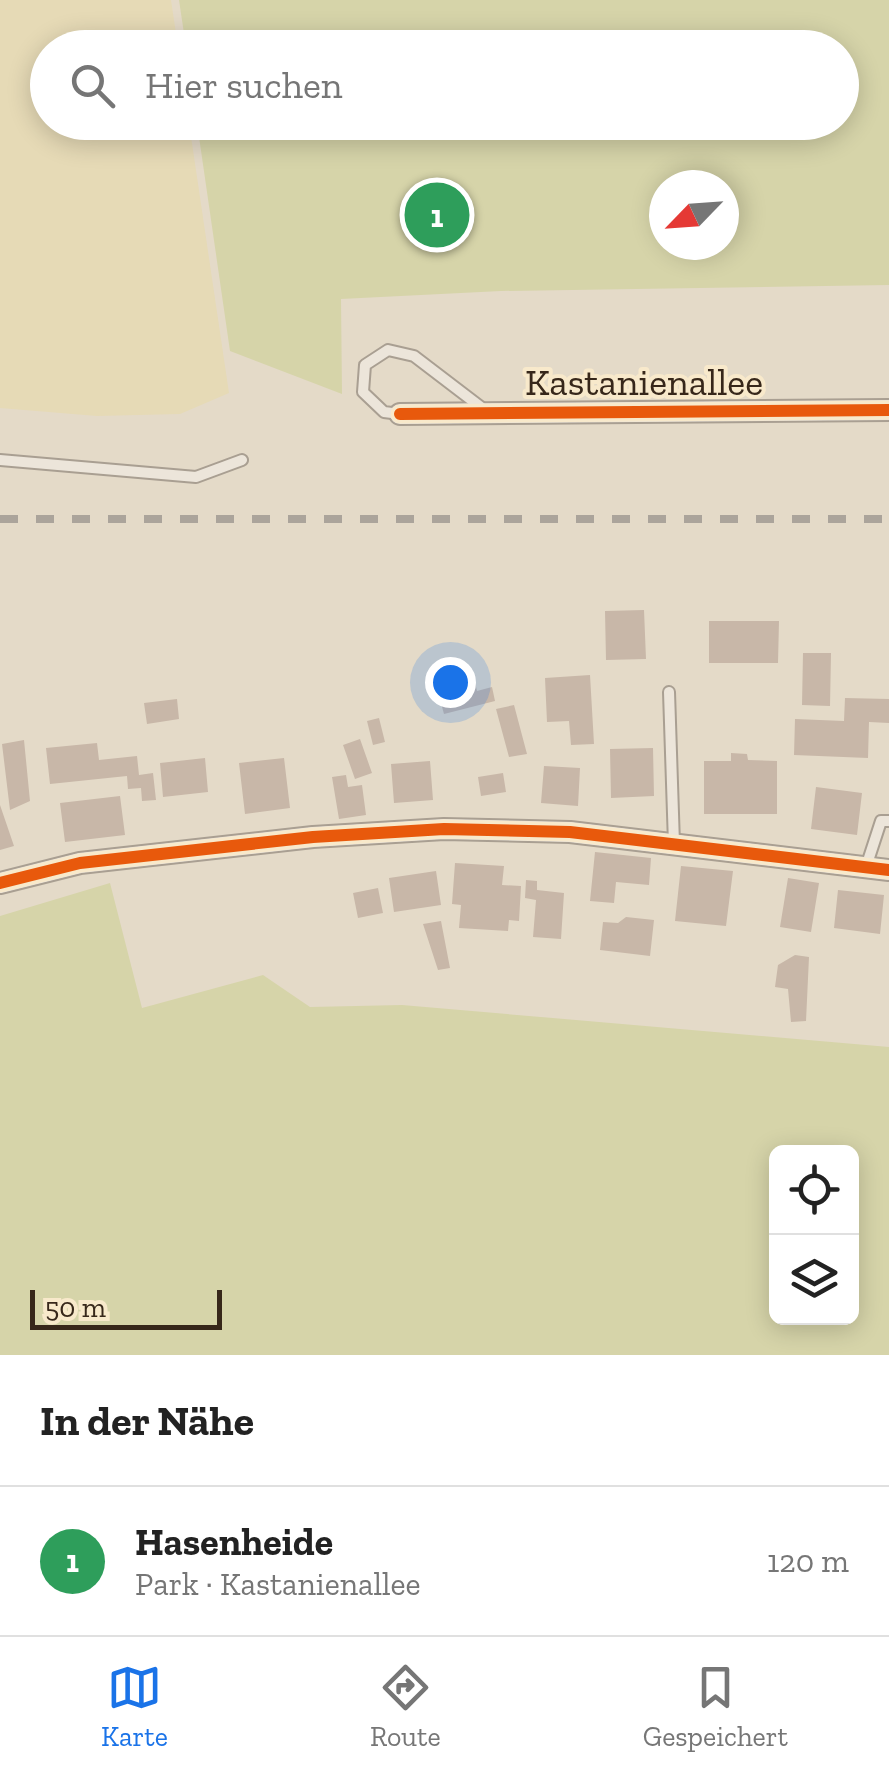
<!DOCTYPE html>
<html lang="de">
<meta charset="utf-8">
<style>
:root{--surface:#fff;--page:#f2f2f2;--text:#222;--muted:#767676;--line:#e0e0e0;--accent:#1a73e8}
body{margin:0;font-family:"Zilla Slab",serif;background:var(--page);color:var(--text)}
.controls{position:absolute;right:30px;bottom:30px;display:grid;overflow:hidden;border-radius:15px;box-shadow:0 5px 25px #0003}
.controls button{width:90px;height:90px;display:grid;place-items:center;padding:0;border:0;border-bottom:2px solid var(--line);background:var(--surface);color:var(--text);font:50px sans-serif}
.compass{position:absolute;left:649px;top:170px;width:90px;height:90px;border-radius:50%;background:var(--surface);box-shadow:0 5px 25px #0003;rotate:245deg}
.scale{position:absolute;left:30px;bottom:25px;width:192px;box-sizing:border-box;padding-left:10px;border:5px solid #37271a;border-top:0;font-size:28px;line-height:35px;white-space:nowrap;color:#37271a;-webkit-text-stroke:8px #f8e9cb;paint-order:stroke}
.you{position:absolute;left:450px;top:682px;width:35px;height:35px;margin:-25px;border:8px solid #fff;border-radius:50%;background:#1a73e8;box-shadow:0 0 0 15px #1a73e833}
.badge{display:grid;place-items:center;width:65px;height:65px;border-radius:50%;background:var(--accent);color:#fff;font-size:32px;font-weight:700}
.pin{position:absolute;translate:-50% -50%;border:5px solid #fff;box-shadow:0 2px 10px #0006}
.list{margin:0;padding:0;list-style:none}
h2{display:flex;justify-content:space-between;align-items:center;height:130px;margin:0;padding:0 40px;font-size:42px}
h2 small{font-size:32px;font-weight:400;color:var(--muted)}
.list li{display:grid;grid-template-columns:65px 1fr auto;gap:30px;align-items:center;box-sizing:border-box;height:150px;padding:0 40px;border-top:2px solid var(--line)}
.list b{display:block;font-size:38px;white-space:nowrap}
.list p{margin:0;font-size:32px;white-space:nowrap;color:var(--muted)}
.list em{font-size:32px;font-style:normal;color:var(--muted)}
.icon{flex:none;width:55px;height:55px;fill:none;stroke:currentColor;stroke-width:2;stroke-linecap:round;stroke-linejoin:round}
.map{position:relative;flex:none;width:889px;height:1355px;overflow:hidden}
.search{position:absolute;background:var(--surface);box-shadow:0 5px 25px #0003;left:30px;right:30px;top:30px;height:110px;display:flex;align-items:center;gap:25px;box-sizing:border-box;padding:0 35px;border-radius:55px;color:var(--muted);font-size:38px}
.sheet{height:280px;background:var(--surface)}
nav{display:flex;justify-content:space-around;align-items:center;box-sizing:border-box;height:140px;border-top:2px solid var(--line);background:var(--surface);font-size:28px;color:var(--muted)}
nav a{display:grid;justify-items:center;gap:5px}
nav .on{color:var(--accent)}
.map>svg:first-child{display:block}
.farmland{fill:#e6dab6}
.green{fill:#d6d4a9;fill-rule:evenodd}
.building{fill:#c8b7a8}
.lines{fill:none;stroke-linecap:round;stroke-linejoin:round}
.lane-casing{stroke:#a99f92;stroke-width:14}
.street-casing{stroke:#a99f92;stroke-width:24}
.lane{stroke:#ece5da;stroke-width:10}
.street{stroke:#ece5da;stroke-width:20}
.rail{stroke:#aba49b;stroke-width:8;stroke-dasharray:18 18;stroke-linecap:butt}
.cycleway-casing{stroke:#f8e9cb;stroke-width:19}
.cycleway{stroke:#e8590c;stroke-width:12}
.labels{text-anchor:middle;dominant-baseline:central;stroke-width:8;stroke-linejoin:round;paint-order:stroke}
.street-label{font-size:38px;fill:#37271a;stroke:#f8e9cb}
</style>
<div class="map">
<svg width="889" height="1355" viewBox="0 0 889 1355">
<rect width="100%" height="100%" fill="#e4dac8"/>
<path class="farmland" d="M0,0H171L178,47L48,48V122L189,123L229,393L180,414L97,416L0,408Z"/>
<path class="green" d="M179,0H889V285L501,291L341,299L342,394L230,351L197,123L842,122V48L186,47ZM724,185V245H664V185Z
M110,883L142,1008L263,975L310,1007L402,1005L889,1047V1355H0V916ZM852,1152V1318H776V1152Z"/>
<path class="building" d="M644,610L646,659L606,660L605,611Z
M709,621H779L778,663H709Z
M803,653H831L830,706L802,705Z
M472,669L477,691L492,687L495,701L444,714L434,678Z
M590,675L594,744L571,745L569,721L547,722L545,678Z
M845,698L889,699V723L869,722L868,758L794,755L795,719L844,721Z
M177,699L179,719L147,724L144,703Z
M514,705L527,754L509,757L496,709Z
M379,718L385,742L373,745L367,721Z
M360,739L372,773L355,779L343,745Z
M24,740L30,801L10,810L2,744Z
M97,743L99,760L137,756L139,775L153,773L156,800L142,801L141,788L128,789L127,776L50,784L46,748Z
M653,748L654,796L611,798L610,749Z
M731,753L747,754L748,760L777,761V814H704V761H731Z
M205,758L208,792L163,797L160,763Z
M284,758L290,808L245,814L239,763Z
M430,761L433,800L394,803L391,764Z
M544,766L580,768L578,806L541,803Z
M503,773L506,792L481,796L478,777Z
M346,775L348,787L362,785L366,815L339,819L332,777Z
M816,787L862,793L857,835L811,829Z
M120,796L125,835L65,842L60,803Z
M0,805L14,846L0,850Z
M595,852L651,858L649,885L616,882L614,903L590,901Z
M455,863L504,866L502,885L521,886L519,921L509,920L508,931L459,928L461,905L452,904Z
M681,866L733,871L726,926L675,921Z
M436,871L441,905L394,912L389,878Z
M788,878L819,883L811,932L780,927Z
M526,880L537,881V890L564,893L561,939L533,937L536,900L525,898Z
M378,888L383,913L358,918L353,893Z
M838,890L884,895L880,934L834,928Z
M626,917L654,920L650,956L600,950L603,922L618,923Z
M441,921L450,968L438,970L423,924Z
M795,955L809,957L806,1021L791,1022L788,989L775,987L778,965Z"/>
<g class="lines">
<defs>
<path id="lane" d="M400,414L384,412L363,392L365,365L388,350L414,356L486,411
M0,460L196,477L242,460
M669,692L674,844
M866,867L881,821H889"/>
<path id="street" d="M400,414L889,410
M0,883L80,863L313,837L444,829L570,832L889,870"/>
</defs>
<use href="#lane" class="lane-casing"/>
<use href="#street" class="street-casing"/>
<use href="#lane" class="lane"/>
<use href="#street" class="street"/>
<path class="rail" d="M0,519H889"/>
<defs>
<path id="cycleway" d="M400,414L889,410
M0,883L80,863L313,837L444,829L570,832L889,870"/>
</defs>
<use href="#cycleway" class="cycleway-casing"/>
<use href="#cycleway" class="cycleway"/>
</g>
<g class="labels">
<g class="street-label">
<text x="644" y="382">Kastanienallee</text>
</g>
</g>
</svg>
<div class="controls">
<button><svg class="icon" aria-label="locate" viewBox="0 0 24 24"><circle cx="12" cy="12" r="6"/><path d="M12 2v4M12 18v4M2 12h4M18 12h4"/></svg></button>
<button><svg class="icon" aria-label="layers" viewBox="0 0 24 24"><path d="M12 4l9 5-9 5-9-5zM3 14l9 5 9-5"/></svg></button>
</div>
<svg class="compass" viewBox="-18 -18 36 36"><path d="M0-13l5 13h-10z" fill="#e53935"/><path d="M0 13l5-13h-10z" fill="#767676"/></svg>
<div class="scale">50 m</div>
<div class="you"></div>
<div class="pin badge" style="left:437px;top:215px;background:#2e9e5b">1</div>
<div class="search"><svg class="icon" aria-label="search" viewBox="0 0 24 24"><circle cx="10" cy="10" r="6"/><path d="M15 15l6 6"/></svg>Hier suchen</div>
</div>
<section class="sheet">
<h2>In der Nähe<small></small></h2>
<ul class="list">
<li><span class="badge" style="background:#2e9e5b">1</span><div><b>Hasenheide</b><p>Park · Kastanienallee</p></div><em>120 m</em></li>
</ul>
</section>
<nav>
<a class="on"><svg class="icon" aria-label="map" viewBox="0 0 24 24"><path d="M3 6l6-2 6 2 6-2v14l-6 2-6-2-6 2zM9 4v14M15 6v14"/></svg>Karte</a>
<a><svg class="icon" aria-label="directions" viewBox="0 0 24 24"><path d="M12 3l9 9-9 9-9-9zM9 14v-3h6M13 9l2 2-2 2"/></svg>Route</a>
<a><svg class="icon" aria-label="saved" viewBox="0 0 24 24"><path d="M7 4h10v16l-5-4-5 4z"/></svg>Gespeichert</a>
</nav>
